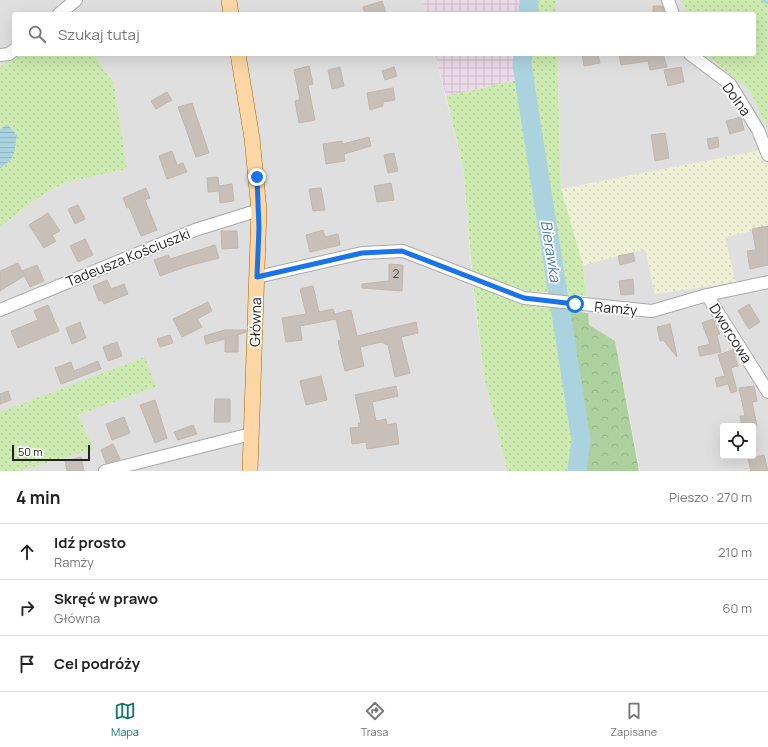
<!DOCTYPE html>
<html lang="pl">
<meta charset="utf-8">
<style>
:root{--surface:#fff;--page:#f6f6f6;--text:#222;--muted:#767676;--line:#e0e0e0;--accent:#0f766e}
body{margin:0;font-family:Manrope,sans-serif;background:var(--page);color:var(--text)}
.controls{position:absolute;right:12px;bottom:12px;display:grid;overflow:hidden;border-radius:4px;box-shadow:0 4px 16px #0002}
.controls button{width:36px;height:36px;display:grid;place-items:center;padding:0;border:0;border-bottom:1px solid var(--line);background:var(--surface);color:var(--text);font:20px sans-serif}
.scale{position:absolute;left:12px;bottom:10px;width:78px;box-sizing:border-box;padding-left:4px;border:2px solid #222;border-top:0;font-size:11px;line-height:14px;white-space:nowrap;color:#222;-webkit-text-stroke:3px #fff;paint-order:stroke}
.stop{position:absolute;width:12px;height:12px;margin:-9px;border:3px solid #1a73e8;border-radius:50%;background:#fff}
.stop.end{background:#1a73e8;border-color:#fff;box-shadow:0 1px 4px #0008}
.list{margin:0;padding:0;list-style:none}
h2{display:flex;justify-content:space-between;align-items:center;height:52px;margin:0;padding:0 16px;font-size:17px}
h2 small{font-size:13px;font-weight:400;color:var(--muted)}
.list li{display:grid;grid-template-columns:26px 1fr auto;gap:12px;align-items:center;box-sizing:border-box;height:56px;padding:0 16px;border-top:1px solid var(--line)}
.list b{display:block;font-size:15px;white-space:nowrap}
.list p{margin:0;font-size:13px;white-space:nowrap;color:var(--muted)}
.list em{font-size:13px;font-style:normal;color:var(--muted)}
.icon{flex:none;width:22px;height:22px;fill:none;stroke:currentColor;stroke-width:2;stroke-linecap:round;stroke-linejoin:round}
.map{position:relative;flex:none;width:768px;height:471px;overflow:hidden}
.search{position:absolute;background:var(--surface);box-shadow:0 4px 16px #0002;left:12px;right:12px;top:12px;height:44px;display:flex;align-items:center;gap:10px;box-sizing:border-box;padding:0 14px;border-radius:4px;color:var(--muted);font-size:15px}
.sheet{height:220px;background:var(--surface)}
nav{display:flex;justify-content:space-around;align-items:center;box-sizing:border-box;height:56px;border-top:1px solid var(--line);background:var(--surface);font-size:11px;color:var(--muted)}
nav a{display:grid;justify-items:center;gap:2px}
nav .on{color:var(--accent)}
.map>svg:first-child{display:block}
.residential{fill:#e0dfdf;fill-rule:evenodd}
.industrial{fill:url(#industrial-grid)}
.farmland{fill:url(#farmland-dots)}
.grass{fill:url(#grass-dots)}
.forest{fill:url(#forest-crowns)}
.water{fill:url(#water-rules)}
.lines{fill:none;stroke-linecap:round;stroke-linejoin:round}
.stream{stroke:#aad3df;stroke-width:3}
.river{stroke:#aad3df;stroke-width:19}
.building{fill:#c7bfb8;stroke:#c4b6ab}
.minor-casing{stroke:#a9a9a9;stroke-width:14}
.major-casing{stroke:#a06b00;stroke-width:16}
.minor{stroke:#fff;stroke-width:12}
.major{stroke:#fcd6a4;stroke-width:15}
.route{stroke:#1a73e8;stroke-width:5}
.labels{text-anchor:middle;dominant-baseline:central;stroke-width:3.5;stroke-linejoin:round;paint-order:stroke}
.number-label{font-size:12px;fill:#4b4948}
.street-label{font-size:14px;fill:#222;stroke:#fff}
.water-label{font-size:15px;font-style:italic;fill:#4a7aab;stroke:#fff}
</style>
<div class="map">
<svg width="768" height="471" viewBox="0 0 768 471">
<defs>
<pattern id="industrial-grid" width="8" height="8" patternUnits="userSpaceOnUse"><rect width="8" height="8" fill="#ebdbe8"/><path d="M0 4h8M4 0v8" fill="none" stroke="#c9bcc7"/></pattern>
<pattern id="farmland-dots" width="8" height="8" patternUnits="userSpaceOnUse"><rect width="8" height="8" fill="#eef0d5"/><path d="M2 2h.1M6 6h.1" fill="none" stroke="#ccceb7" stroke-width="1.8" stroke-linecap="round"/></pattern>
<pattern id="grass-dots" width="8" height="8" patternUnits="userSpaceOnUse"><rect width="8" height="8" fill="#cdebb0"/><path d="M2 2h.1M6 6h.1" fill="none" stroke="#b0c997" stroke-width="1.8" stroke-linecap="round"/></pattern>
<pattern id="forest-crowns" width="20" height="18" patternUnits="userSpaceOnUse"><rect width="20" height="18" fill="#add19e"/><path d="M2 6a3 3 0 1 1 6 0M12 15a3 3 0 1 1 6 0" fill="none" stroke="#95b388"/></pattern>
<pattern id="water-rules" width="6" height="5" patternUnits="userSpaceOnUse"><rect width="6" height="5" fill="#aad3df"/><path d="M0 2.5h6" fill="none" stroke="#92b5bf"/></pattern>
</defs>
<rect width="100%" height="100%" fill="#f2efe9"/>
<path class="residential" d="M0,0H422L426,14H14V54H16L0,67Z
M556,0H681L688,14H556Z
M93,54H435L463,167L473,289L484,376L507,471H20L93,449L78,415L156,387L0,412V227L35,200L64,183L127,169L114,83Z
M557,54H705L750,91L768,130V165L762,150L561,189Z
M768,227V471H640L615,342L589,325L583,265L645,249L655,294L735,282L725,237ZM723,426H753V456H723Z"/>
<path class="industrial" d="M422,0H520V14H426Z
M435,54H519L518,80L446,96Z"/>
<path class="farmland" d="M762,150L768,165V227L725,237L736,282L655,294L645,249L583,265L561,189Z"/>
<path class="grass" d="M520,0H556V14H520Z
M681,0H768V130L750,91L705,54H754V14H688Z
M16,54H93L114,83L127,169L64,183L35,200L0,227V67Z
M519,54H557L561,189L583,265L586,296L526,291L472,271L463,167L446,96L518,80Z
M473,283L527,303L559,308L579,440L575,471H507L484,376Z
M145,357L156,387L78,415L94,449L20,471H0V412Z"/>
<path class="forest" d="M561,310L588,313L589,325L615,341L639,471H581L585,442Z"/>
<path class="water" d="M8,125L17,135C14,152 16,159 0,168V129Z"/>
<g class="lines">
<path class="stream" d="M763,0L768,3"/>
<path class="river" d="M528,14L529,0
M523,54L522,65L581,440L577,471"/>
</g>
<path class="building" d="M382,1L386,14H365L363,7Z
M653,6H662L665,14H653Z
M582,54H598L600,63L584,66Z
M619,54H663L667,67L650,70L648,61L621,65Z
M309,66L313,84L308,85L315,120L299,123L295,101L300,100L294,70Z
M340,67L344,86L332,89L328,70Z
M394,67L397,76L385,80L382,71Z
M681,67L684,82L668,86L664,70Z
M393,88L395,100L383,102V106L370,110L367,93Z
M167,92L172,100L156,109L151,101Z
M192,103L209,153L196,157L178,107Z
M741,117L744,130L730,134L726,121Z
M665,133L669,158L655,161L651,135Z
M369,137L371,146L344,154L345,161L326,164L323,144L342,141L343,144Z
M718,137L719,147L709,149L707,139Z
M172,151L177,165L183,163L187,172L167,179L159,156Z
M394,153L398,171L388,173L384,155Z
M218,177L219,186L232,184L234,201L220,203L219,191L208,192L207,178Z
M391,183L394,200L377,202L374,186Z
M146,188L150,198L145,200L157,230L141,236L129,207L127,208L123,198Z
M321,188L325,210L313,211L309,189Z
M78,205L85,219L75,224L68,209Z
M48,213L60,231L52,235L56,241L44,248L29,225Z
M768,226V265L750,269L747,251L756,250L752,229Z
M323,230L325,237L338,234L340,245L310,252L306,235Z
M221,231H237L238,248L222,249Z
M85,239L93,255L78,262L70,246Z
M215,245L219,258L188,266L160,276L154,260L168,255L170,259Z
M633,253L635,261L620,265L618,256Z
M18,263L24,276L0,291V271Z
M389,264L403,265L402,291L362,288V284L389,281Z
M37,265L44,281L30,287L22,271Z
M633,279L634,294L621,295L619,281Z
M107,280L111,289L124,284L128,294L104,304L102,300L99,301L93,286Z
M313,286L319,312L333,309L335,314L351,310L357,336L416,322L418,333L401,337L410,373L395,377L388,345L381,342L360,347L364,366L345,371L338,341L341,340L336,319L300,326L302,340L286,342L282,318L306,314L300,289Z
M208,302L212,311L197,319L202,327L182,337L173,319Z
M749,304L760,322L749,329L738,311Z
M48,305L59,331L18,348L11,331L38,320L34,311Z
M713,319L720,334L717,335L721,352L700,356L698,347L710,344L702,323Z
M80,322L86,338L72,344L66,328Z
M670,324L673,337L677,357L663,340L660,341L657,327Z
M225,330H246V332L238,335V352H225V339L206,344L204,336Z
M170,335L173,343L160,347L157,339Z
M117,342L122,356L108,361L103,347Z
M733,350L738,366L731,368L737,391L731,393L728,384L717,387L715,378L725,376L718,355Z
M98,361L101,369L61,384L55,368L71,362L74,371Z
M321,376L327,400L306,405L300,381Z
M396,386L398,396L372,402L376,421L386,419L387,425L396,423L399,444L367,449L366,442L352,444L350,428L359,427L358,423H361L355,395Z
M754,386L757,401L752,402L757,426H742L740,416H745L739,388Z
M8,391L11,400L0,404V394Z
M215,399H230V422H214Z
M155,400L167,438L155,443L140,405Z
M124,417L130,433L112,440L106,424Z
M193,425L197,434L178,440L174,432Z
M113,444L120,459L106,463L101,450Z
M764,455L768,471H751L748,459Z
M81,457L84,471H67L65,461Z"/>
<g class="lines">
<defs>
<path id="minor" d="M668,0L673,14
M59,14L76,0
M690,54L730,84L758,130L768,155
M0,55L9,54L14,50
M257,277L362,253L403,251L524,298L652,311L707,295L768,282
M707,295L768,392
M0,310L195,230L259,210
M105,471L251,434"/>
<path id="major" d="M229,0L231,14
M238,54L252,138L259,210L250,471"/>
</defs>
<use href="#minor" class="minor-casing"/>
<use href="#major" class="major-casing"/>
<use href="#minor" class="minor"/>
<use href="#major" class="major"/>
</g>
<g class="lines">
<path class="route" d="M257,177L259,228L257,277L362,253L402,251L524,298L575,304"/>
</g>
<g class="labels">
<g class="number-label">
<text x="396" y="273">2</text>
</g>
<g class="street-label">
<text transform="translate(737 99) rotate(54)">Dolna</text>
<text transform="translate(128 257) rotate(-22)">Tadeusza Kościuszki</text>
<text transform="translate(616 308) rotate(5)">Ramży</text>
<text transform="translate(255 322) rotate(-88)">Główna</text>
<text transform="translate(731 333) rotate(58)">Dworcowa</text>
</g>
<g class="water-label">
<text transform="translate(551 251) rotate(81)">Bierawka</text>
</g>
</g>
</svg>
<div class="controls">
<button><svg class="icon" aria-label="locate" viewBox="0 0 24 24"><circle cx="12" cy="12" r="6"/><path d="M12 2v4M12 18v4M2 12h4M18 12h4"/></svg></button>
</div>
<div class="scale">50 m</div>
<div class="stop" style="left:575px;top:304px"></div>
<div class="stop end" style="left:257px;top:177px"></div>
<div class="search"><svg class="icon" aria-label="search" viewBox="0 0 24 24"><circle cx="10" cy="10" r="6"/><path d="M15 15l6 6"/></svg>Szukaj tutaj</div>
</div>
<section class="sheet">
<h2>4 min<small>Pieszo · 270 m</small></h2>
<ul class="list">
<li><svg class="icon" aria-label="ahead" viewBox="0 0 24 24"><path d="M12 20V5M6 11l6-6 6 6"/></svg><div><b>Idź prosto</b><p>Ramży</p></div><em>210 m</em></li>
<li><svg class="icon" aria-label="right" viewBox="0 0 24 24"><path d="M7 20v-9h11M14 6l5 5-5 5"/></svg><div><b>Skręć w prawo</b><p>Główna</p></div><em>60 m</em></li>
<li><svg class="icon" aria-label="arrive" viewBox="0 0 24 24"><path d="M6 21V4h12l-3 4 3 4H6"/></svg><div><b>Cel podróży</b></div></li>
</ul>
</section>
<nav>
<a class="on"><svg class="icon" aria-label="map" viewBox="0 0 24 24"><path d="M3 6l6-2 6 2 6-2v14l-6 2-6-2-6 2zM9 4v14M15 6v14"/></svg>Mapa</a>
<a><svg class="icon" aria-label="directions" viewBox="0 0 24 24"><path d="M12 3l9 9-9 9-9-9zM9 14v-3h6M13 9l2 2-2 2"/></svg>Trasa</a>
<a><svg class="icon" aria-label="saved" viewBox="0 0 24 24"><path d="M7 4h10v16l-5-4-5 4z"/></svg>Zapisane</a>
</nav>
